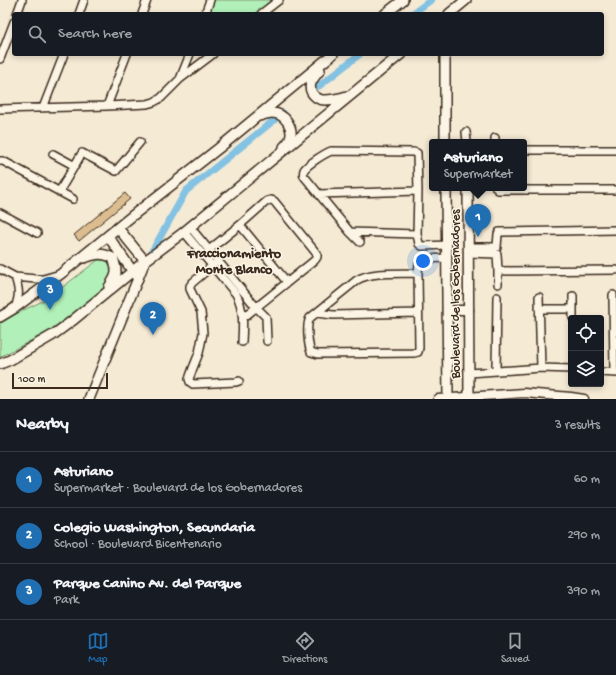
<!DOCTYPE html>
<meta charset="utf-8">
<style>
:root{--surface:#171b24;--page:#20242c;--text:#f1f3f6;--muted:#9ea1a6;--line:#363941;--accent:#1f6fb2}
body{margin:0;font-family:"Gochi Hand",sans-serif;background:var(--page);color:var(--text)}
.controls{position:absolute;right:12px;bottom:12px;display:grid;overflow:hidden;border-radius:4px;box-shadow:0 2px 6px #0003}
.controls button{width:36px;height:36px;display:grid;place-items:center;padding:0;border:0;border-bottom:1px solid var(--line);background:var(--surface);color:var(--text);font:20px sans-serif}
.scale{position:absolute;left:12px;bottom:10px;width:96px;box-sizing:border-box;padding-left:4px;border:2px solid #3b2a1e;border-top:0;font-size:11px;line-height:14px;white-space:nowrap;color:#3b2a1e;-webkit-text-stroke:3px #fcf5e5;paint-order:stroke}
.you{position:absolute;left:423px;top:261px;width:14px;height:14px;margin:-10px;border:3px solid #fff;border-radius:50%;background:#1a73e8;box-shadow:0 0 0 6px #1a73e833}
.badge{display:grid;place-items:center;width:26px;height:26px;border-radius:50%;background:var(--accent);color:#fff;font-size:13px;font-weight:700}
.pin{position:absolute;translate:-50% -33px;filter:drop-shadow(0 1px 2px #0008)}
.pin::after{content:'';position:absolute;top:21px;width:14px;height:12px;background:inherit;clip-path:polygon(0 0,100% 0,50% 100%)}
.popup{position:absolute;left:429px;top:139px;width:98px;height:52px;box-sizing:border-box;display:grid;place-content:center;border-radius:4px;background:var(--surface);filter:drop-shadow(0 1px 3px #0005);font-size:13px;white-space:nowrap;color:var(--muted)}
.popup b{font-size:15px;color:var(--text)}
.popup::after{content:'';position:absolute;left:50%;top:100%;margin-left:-8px;border:8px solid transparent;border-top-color:var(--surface)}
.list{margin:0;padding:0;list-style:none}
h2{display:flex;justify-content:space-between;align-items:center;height:52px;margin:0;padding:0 16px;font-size:17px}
h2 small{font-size:13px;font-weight:400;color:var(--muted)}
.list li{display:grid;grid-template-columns:26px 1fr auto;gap:12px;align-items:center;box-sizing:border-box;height:56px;padding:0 16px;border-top:1px solid var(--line)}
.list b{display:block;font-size:15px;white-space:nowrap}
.list p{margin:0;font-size:13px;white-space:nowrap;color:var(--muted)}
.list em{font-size:13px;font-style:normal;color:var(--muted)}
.icon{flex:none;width:22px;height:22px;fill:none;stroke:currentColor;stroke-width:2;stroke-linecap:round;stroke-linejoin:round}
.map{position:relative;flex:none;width:616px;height:399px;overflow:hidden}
.search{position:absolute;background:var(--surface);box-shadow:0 2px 6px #0003;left:12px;right:12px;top:12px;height:44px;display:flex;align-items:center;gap:10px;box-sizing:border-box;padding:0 14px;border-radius:4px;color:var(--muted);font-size:15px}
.sheet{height:220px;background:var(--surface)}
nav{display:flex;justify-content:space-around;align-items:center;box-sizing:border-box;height:56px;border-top:1px solid var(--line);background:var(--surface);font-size:11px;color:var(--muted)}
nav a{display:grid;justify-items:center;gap:2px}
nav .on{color:var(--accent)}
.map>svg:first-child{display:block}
.green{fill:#b1f0b8;stroke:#768d6b}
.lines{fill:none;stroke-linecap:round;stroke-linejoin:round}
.canal{stroke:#83c2e3;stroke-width:7}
.building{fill:#dbbd8f;stroke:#3b2a1e}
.minor-casing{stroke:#3b2a1e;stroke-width:10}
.tertiary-casing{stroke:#3b2a1e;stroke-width:11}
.secondary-casing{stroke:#3b2a1e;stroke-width:12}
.minor{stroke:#fcf5e5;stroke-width:7}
.tertiary{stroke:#fcf5e5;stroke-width:8}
.secondary{stroke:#fcf5e5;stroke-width:9}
.labels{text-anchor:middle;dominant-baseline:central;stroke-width:3;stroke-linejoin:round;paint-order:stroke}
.street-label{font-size:13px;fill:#3b2a1e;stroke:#fcf5e5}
.neighbourhood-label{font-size:14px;font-weight:bold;fill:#3b2a1e;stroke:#fcf5e5}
</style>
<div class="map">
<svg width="616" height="399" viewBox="0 0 616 399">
<rect width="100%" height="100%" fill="#f5ead4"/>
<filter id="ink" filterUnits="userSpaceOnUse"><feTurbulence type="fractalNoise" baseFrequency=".025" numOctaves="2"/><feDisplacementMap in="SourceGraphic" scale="8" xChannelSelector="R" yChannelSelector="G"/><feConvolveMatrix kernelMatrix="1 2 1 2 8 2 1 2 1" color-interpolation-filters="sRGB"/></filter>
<g filter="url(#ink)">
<path class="green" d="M210,0H279L261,14H205Z
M98,260H106L113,269L110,279L102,292L49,331L0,357V321L47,299Z"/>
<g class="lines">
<path class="canal" d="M412,14L431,0
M319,86L360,54
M150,255L186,191L283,113"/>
</g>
<path class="building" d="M125,193L130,199L79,241L74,235Z"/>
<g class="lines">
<defs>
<path id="minor" d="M17,14L22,0
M79,14L84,0
M142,14L147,0
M205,14L210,0
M261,14L279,0
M0,59L14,22
M180,79L190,54
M107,106L127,54
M43,108L64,54
M0,109L107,106L147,104L154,102L161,98L180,79L213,54
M466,132L467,142
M495,138V142
M524,150H616
M53,154L75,166
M0,161H3L73,199
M496,188L498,190H616
M59,192L82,153L116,171L140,142
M319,194L418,191
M0,213L37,233
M240,225L287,282
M190,227L256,307L266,317L267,341
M184,232L236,294C244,308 243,325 242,342
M350,232L417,234
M360,242L350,232L304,176C303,173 303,173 304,170C308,164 324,154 331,151L413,152L417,153L418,191L417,234L419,244L422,246L447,245
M468,247H497L498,234L499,232H501L616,230
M209,250L240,225L267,201L271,200L274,201L317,254V257L315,260L243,318
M468,253L497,254L498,271V284
M218,261L192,283L190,286V289L201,312L203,333L199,353L193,368L189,379L190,382L193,384L236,382L239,381
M0,269L15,277L36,279H43L57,275
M498,271L616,270
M418,273C399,274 373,271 357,280L310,318C306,324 308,345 311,352L318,354L414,353L418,352L419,348L418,273L419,263L422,259L447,258
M15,277C19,289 20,295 15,308
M613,295L614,373
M573,296V318
M539,297L541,368
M539,309H572
M317,313L333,315L418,313
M496,371L497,297
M601,372L616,373
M469,373L541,368L571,369"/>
<path id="tertiary" d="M447,310H469
M438,399L524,393L571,397L584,399"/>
<path id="secondary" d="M385,14L403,0
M449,14L466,0
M445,54V142
M320,70C317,74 313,78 311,83C308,92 316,100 325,100C333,100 340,98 347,96
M259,116C263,115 268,113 272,113C285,113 294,128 290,139C289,142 286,145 284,147
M446,188L448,399
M468,188L469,399
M108,236L136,276
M84,258C96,254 101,252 113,258C118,272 117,275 109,287
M0,317L15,308L62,273L132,216L219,148L333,54
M0,364L10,360L53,335L72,321L145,261L184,232L401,54
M89,399L145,261L118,228"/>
</defs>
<use href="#minor" class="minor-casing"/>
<use href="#tertiary" class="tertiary-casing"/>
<use href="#secondary" class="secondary-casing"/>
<use href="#minor" class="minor"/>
<use href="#tertiary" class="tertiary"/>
<use href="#secondary" class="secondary"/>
</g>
</g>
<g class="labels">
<g class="street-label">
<text transform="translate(456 294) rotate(-90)">Boulevard de los Gobernadores</text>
</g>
<g class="neighbourhood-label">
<text x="234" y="254">Fraccionamiento<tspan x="234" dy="16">Monte Blanco</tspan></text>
</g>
</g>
</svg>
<div class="controls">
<button><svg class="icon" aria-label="locate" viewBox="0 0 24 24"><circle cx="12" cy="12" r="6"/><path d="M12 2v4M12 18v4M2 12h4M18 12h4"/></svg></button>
<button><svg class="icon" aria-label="layers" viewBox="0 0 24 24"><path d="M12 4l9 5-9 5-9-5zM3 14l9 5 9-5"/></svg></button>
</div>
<div class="scale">100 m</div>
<div class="you"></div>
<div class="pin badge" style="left:478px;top:237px">1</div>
<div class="popup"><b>Asturiano</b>Supermarket</div>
<div class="pin badge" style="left:153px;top:335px">2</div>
<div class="pin badge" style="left:50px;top:310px">3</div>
<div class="search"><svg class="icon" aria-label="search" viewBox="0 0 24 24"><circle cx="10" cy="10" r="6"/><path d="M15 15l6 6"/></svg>Search here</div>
</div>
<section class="sheet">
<h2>Nearby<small>3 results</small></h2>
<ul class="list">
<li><span class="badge">1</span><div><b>Asturiano</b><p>Supermarket · Boulevard de los Gobernadores</p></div><em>60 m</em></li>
<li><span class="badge">2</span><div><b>Colegio Washington, Secundaria</b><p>School · Boulevard Bicentenario</p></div><em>290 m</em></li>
<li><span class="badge">3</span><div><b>Parque Canino Av. del Parque</b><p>Park</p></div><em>390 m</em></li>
</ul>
</section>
<nav>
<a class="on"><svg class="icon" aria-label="map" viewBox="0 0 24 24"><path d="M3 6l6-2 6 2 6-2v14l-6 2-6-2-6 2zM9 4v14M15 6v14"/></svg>Map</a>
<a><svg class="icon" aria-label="directions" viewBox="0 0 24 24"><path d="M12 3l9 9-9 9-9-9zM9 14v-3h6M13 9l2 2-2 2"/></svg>Directions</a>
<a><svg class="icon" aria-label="saved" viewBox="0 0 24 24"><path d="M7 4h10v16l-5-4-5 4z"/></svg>Saved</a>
</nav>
